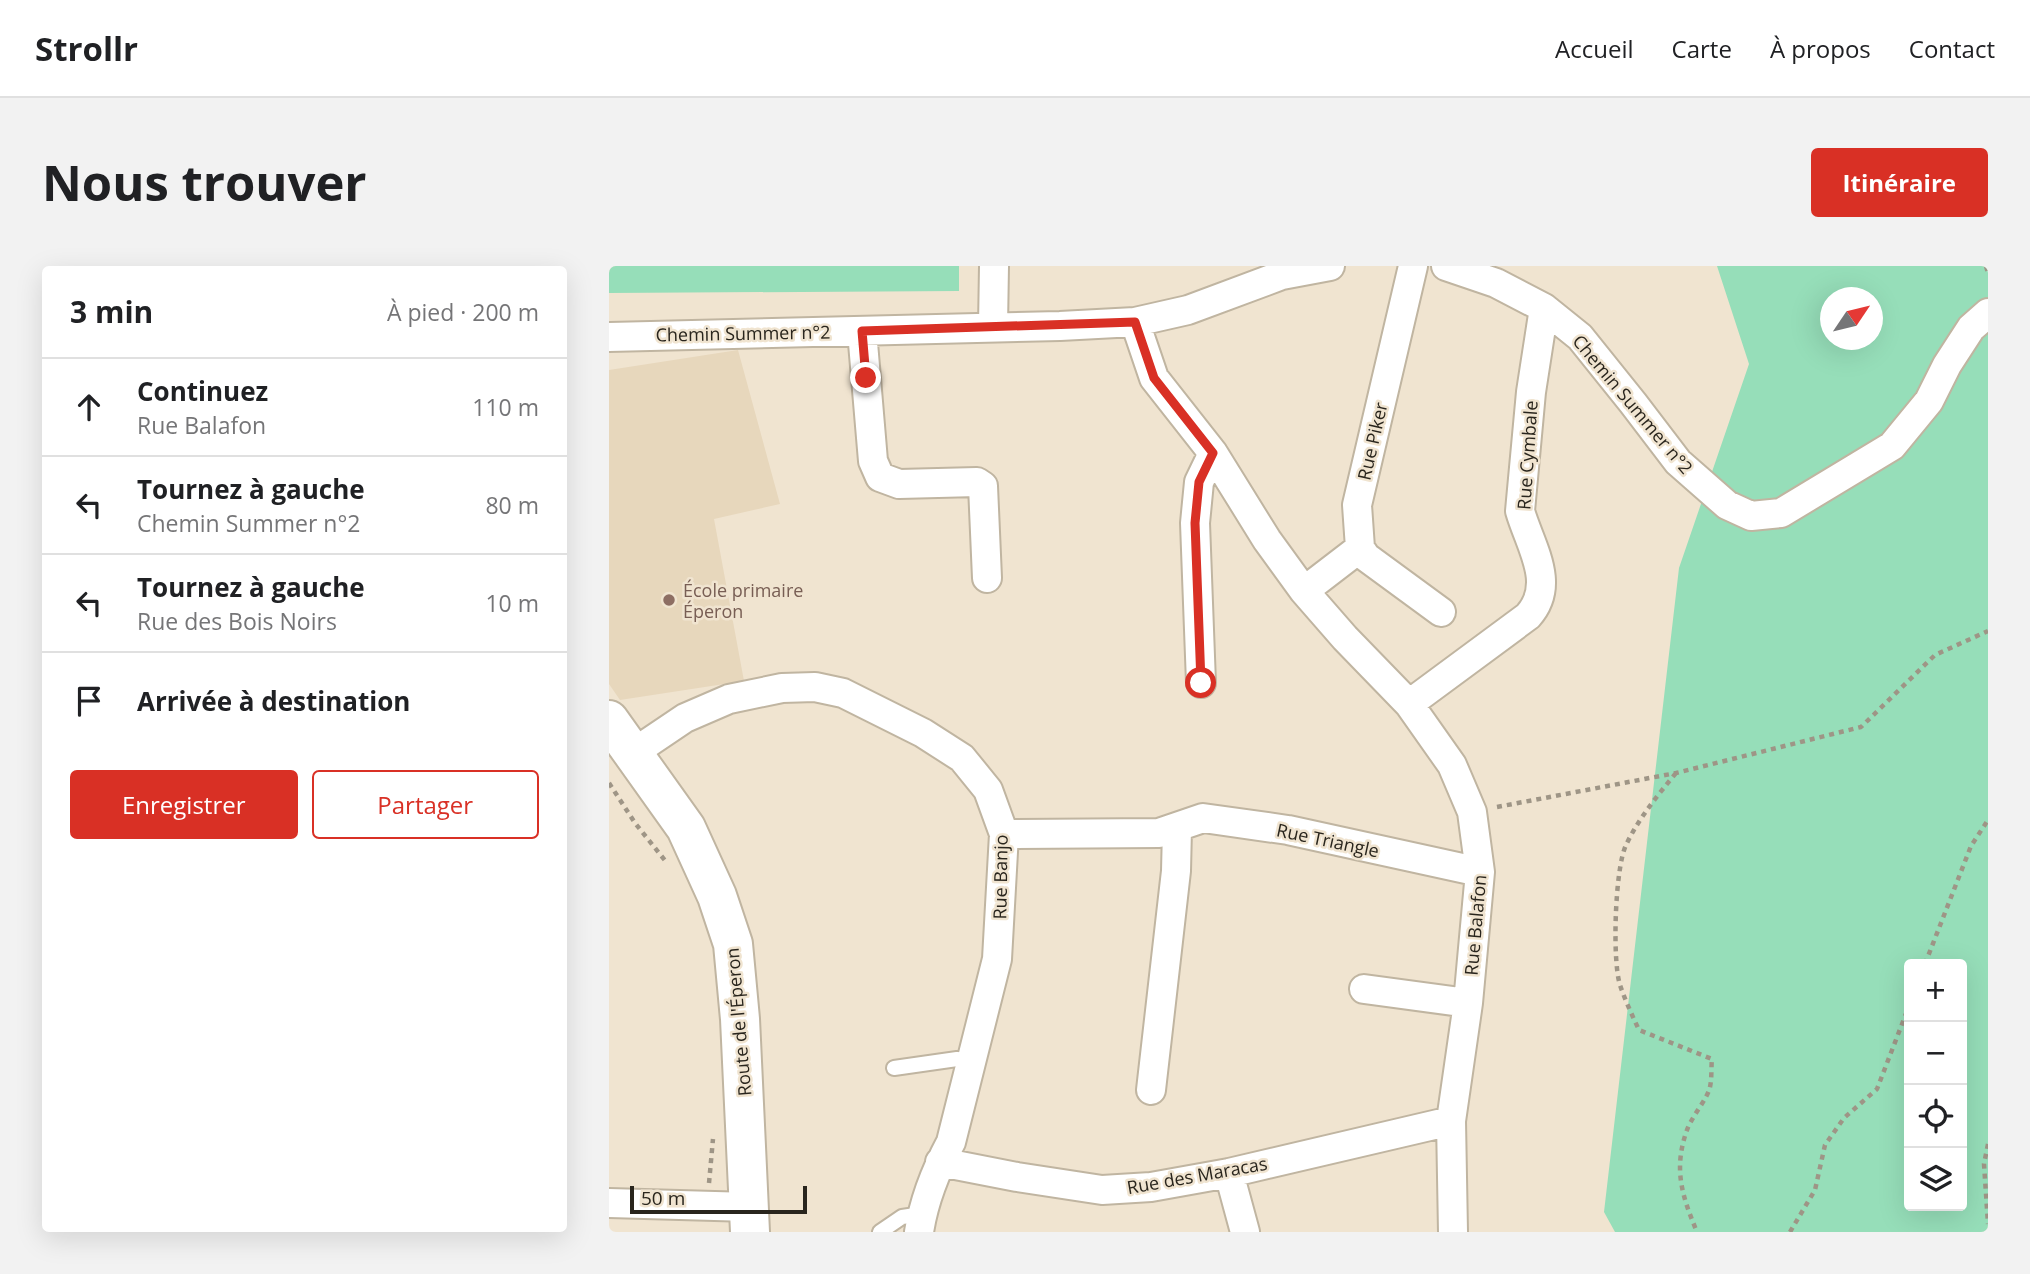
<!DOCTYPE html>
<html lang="fr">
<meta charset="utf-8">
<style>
:root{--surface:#fff;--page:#f2f2f2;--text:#202124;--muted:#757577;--line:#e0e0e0;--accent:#d93025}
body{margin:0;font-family:"Open Sans",sans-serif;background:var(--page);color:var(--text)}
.controls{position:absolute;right:21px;bottom:21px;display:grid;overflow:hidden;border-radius:7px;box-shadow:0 7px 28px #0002}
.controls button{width:63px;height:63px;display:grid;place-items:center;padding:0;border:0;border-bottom:2px solid var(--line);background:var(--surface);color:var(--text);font:35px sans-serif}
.compass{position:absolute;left:1211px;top:21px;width:63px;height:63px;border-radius:50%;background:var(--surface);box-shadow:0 7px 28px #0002;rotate:55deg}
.scale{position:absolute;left:21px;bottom:18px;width:177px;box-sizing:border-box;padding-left:7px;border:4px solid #29251d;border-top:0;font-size:19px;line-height:24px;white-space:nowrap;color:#29251d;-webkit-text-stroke:5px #f0e4d0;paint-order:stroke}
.stop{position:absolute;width:21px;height:21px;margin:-16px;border:5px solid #d93025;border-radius:50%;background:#fff}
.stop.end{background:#d93025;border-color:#fff;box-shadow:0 2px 7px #0008}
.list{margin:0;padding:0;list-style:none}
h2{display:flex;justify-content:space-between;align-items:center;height:91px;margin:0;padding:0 28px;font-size:30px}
h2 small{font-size:23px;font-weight:400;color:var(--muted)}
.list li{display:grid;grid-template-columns:46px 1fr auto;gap:21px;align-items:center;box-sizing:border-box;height:98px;padding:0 28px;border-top:2px solid var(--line)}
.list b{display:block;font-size:26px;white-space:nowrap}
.list p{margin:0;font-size:23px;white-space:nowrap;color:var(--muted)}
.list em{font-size:23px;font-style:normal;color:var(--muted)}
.actions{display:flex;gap:14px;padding:21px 28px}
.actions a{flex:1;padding:16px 0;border:2px solid var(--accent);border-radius:7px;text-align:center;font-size:24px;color:var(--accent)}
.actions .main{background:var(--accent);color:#fff}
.icon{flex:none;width:38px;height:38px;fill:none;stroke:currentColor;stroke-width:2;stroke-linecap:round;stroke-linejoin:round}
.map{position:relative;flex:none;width:1379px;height:966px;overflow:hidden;border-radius:7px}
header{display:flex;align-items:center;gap:42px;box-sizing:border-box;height:98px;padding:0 35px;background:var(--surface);border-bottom:2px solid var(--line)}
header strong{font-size:33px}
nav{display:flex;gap:38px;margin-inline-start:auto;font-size:24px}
.intro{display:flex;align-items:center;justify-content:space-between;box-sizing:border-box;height:168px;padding:0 42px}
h1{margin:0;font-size:49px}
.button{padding:18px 32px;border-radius:7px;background:var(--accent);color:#fff;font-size:24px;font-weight:700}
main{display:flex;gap:42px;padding:0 42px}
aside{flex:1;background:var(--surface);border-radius:7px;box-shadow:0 7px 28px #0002}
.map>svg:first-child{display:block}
.built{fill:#e7d7bc}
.green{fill:#96deb9;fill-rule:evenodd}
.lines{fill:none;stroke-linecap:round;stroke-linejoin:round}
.service-casing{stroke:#c0b5a1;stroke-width:18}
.minor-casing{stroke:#c0b5a1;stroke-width:32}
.secondary-casing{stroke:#c0b5a1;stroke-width:42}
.path{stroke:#9e9586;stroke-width:4.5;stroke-dasharray:5 5;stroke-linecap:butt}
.service{stroke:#fff;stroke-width:14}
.minor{stroke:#fff;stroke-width:28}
.secondary{stroke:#fff;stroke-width:38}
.route{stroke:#d93025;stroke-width:9}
.education-dot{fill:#8d6e63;stroke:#f0e4d0;stroke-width:2.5}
.labels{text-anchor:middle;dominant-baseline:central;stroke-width:5;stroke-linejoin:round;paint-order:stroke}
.street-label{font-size:18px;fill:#29251d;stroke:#f0e4d0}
.education-label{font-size:18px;fill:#785e54;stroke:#f0e4d0;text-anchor:start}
</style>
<header>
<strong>Strollr</strong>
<nav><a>Accueil</a><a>Carte</a><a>À propos</a><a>Contact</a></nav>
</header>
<div class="intro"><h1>Nous trouver</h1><a class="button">Itinéraire</a></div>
<main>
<aside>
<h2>3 min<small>À pied · 200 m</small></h2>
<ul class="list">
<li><svg class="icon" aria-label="ahead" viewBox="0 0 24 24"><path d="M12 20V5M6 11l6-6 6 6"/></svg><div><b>Continuez</b><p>Rue Balafon</p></div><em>110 m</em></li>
<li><svg class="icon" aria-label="left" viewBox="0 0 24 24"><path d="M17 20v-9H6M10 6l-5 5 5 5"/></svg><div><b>Tournez à gauche</b><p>Chemin Summer n°2</p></div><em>80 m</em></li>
<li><svg class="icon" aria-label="left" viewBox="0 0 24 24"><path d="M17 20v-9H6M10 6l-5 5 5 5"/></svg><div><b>Tournez à gauche</b><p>Rue des Bois Noirs</p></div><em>10 m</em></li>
<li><svg class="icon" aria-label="arrive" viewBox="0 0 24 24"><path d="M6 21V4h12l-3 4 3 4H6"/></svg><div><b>Arrivée à destination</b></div></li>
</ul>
<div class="actions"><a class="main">Enregistrer</a><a>Partager</a></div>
</aside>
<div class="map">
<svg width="1379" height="966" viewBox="0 0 1379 966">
<rect width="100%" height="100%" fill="#f0e4d0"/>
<path class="built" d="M129,84L171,238L105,253L135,415L11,434L0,418V104Z"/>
<path class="green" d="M0,0H350V25L0,27Z
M1108,0H1379V966H1006L995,946L1070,302L1140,98ZM1222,32H1264V74H1222ZM1300,698H1353V940H1300Z"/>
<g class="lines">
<defs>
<path id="service" d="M285,802L348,793L364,795
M271,966L293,951L313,948"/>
<path id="minor" d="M837,0L887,17L935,42L971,71L1024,137L1069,196L1118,239L1142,250L1172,247L1283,180L1320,135L1338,99L1362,62L1379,47
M526,56L545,112L604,187L658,274L695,325L736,372L800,438L843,499L863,546L871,606L859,737L842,855L844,966
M384,60L385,0
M253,65L264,195L271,211L290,218L368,216L374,220L378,312
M0,71L451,60L526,56L579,44L673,9L721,0
M751,282L757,291L832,346
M695,325L751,282L748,239L804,0
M592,417L586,257L590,216L604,187
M800,438L919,350C948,318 921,280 911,245L922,126L935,42
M24,487L76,452L120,433L173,422L206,421L234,427L314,467L353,492L379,524L395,568L388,693L342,876C327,904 315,934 310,966
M395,568L550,567L594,552L679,564L871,606
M755,723L859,737
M542,824L567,605L568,563
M331,896L408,911L493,924L542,921L620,907L842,855
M620,907L636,966
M0,937L141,941"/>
<path id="secondary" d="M0,454L77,562L108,630L124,678L131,753L141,966"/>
</defs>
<use href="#service" class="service-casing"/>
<use href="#minor" class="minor-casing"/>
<use href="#secondary" class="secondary-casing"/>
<path class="path" d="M1377,0L1379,7
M1067,507C1048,530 1030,552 1017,579C1006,602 1003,694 1011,719C1016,734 1023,749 1030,764L1103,793C1102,801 1103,812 1101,821C1099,832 1083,850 1078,864C1064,903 1073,930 1088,966
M0,517L26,557L58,597
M888,541L1067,507L1252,461L1326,389L1379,365
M1316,698L1362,580L1379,554
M1379,878L1375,898L1379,958
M100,917L104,873
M1181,966L1206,924L1216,879L1235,852L1268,823L1300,740"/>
<use href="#service" class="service"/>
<use href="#minor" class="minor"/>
<use href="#secondary" class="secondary"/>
</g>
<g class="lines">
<path class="route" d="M257,112L253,65L526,56L545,112L604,187L590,216L586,257L592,417"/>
</g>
<circle class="education-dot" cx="60" cy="334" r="7"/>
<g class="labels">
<g class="street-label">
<text transform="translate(134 67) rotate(-1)">Chemin Summer n°2</text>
<text transform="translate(1024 138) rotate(50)">Chemin Summer n°2</text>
<text transform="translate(763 175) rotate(-77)">Rue Piker</text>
<text transform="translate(918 189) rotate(-86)">Rue Cymbale</text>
<text transform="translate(719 574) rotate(12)">Rue Triangle</text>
<text transform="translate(391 611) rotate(-89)">Rue Banjo</text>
<text transform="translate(866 659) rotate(-85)">Rue Balafon</text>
<text transform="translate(129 756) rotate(-95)">Route de l'Éperon</text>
<text transform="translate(588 909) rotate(-10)">Rue des Maracas</text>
</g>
<g class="education-label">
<text x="74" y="324">École primaire<tspan x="74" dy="21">Éperon</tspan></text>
</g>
</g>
</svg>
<div class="controls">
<button>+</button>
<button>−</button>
<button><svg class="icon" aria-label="locate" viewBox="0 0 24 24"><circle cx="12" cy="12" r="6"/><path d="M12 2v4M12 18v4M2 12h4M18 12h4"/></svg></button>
<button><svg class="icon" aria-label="layers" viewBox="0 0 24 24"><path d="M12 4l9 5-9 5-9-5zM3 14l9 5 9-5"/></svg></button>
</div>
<svg class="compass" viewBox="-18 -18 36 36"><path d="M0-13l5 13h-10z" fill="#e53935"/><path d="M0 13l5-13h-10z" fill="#757577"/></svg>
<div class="scale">50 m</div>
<div class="stop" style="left:592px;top:417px"></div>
<div class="stop end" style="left:257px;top:112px"></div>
</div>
</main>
